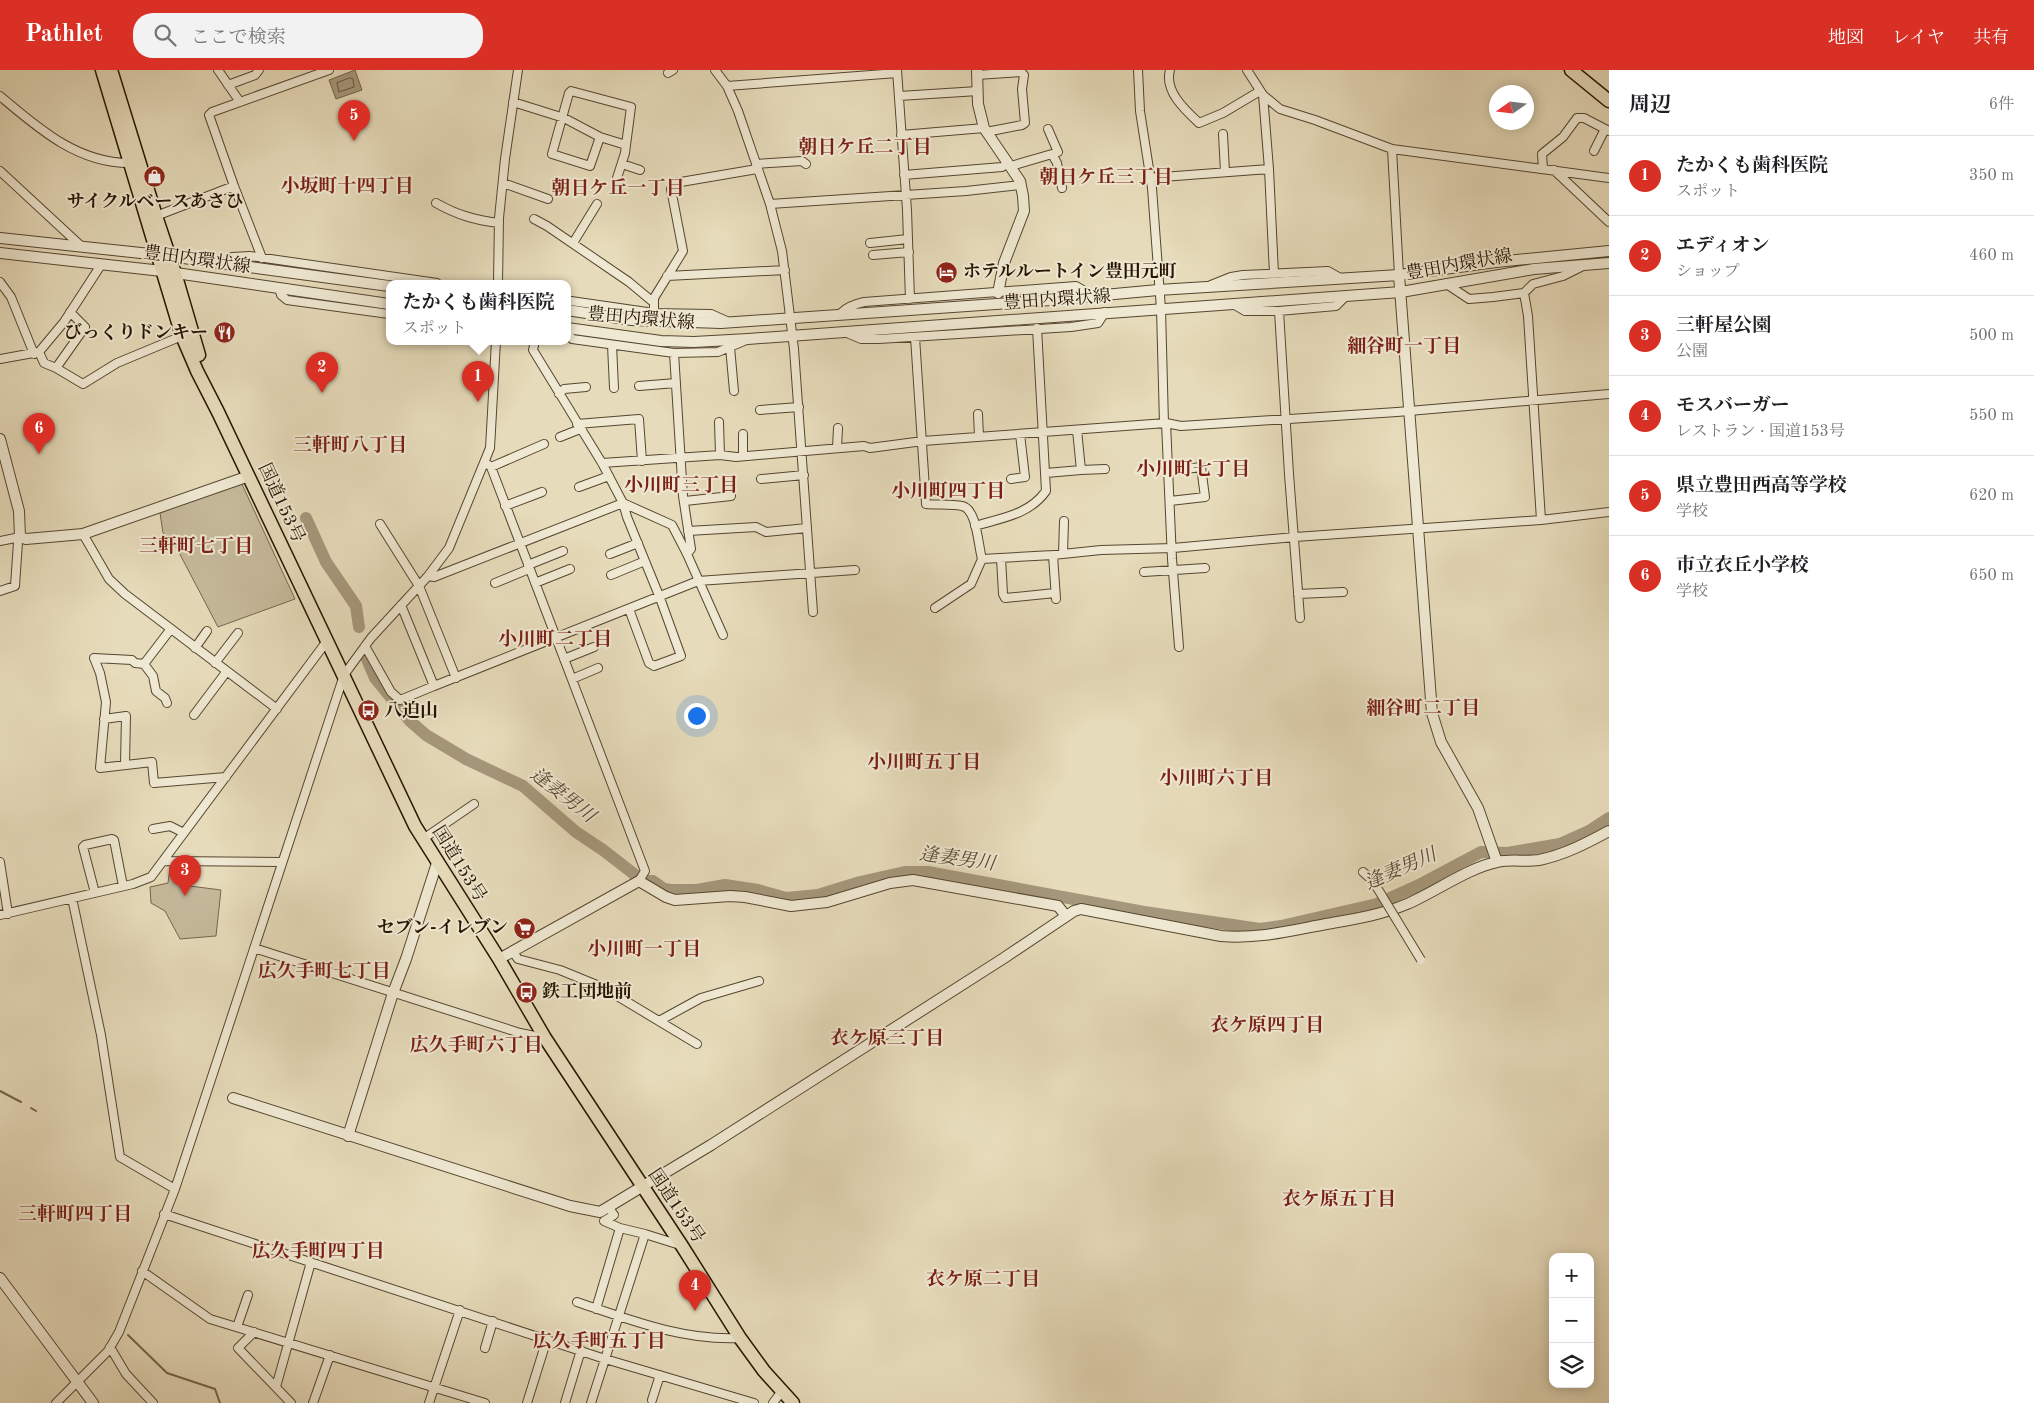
<!DOCTYPE html>
<html lang="ja">
<meta charset="utf-8">
<style>
:root{--surface:#fff;--page:#f2f2f2;--text:#202124;--muted:#757577;--line:#e0e0e0;--accent:#d93025}
body{margin:0;font-family:"Old Standard TT","Noto Serif JP",serif;background:var(--page);color:var(--text)}
.controls{position:absolute;right:15px;bottom:15px;display:grid;overflow:hidden;border-radius:10px;box-shadow:0 2px 12px #0003}
.controls button{width:45px;height:45px;display:grid;place-items:center;padding:0;border:0;border-bottom:1px solid var(--line);background:var(--surface);color:var(--text);font:25px sans-serif}
.compass{position:absolute;left:1489px;top:15px;width:45px;height:45px;border-radius:50%;background:var(--surface);box-shadow:0 2px 12px #0003;rotate:256deg}
.you{position:absolute;left:696px;top:645px;width:18px;height:18px;margin:-12px;border:4px solid #fff;border-radius:50%;background:#1a73e8;box-shadow:0 0 0 8px #1a73e833}
.badge{display:grid;place-items:center;width:32px;height:32px;border-radius:50%;background:var(--accent);color:#fff;font-size:16px;font-weight:700}
.pin{position:absolute;translate:-50% -41px;filter:drop-shadow(0 1px 2px #0008)}
.pin::after{content:'';position:absolute;top:26px;width:18px;height:15px;background:inherit;clip-path:polygon(0 0,100% 0,50% 100%)}
.popup{position:absolute;left:386px;top:210px;width:185px;height:65px;box-sizing:border-box;display:grid;place-content:center;border-radius:10px;background:var(--surface);filter:drop-shadow(0 1px 4px #0005);font-size:16px;white-space:nowrap;color:var(--muted)}
.popup b{font-size:19px;color:var(--text)}
.popup::after{content:'';position:absolute;left:50%;top:100%;margin-left:-10px;border:10px solid transparent;border-top-color:var(--surface)}
.list{margin:0;padding:0;list-style:none}
h2{display:flex;justify-content:space-between;align-items:center;height:65px;margin:0;padding:0 20px;font-size:21px}
h2 small{font-size:16px;font-weight:400;color:var(--muted)}
.list li{display:grid;grid-template-columns:32px 1fr auto;gap:15px;align-items:center;box-sizing:border-box;height:80px;padding:0 20px;border-top:1px solid var(--line)}
.list b{display:block;font-size:19px;white-space:nowrap}
.list p{margin:0;font-size:16px;white-space:nowrap;color:var(--muted)}
.list em{font-size:16px;font-style:normal;color:var(--muted)}
.icon{flex:none;width:28px;height:28px;fill:none;stroke:currentColor;stroke-width:2;stroke-linecap:round;stroke-linejoin:round}
.map{position:relative;flex:none;width:1609px;height:1333px;overflow:hidden}
header{display:flex;align-items:center;gap:30px;box-sizing:border-box;height:70px;padding:0 25px;background:var(--accent);color:#fff}
header strong{font-size:24px}
nav{display:flex;gap:28px;margin-inline-start:auto;font-size:18px}
.search{width:350px;height:45px;background:var(--page);display:flex;align-items:center;gap:12px;box-sizing:border-box;padding:0 18px;border-radius:20px;color:var(--muted);font-size:19px}
main{display:flex}
aside{flex:1;background:var(--surface)}
.map>svg:first-child{display:block}
.green{fill:#c5b99b;stroke:#76664e}
.water{fill:#a5977b;stroke:#72634a}
.lines{fill:none;stroke-linecap:round;stroke-linejoin:round}
.shore{stroke:#66563e;stroke-width:1}
.stream{stroke:#72634a;stroke-width:2}
.river{stroke:#a5977b;stroke-width:12}
.minor-casing{stroke:#56462f;stroke-width:10}
.tertiary-casing{stroke:#56462f;stroke-width:12}
.trunk-casing{stroke:#261401;stroke-width:15}
.minor{stroke:#efe8d2;stroke-width:8}
.tertiary{stroke:#efe8d2;stroke-width:10}
.trunk{stroke:#e6dbba;stroke-width:12}
.minor-bridge-casing{stroke:#56462f;stroke-width:10;stroke-linecap:butt}
.minor-bridge{stroke:#efe8d2;stroke-width:8}
.labels{text-anchor:middle;dominant-baseline:central;stroke-width:4;stroke-linejoin:round;paint-order:stroke}
.poi-label{font-size:18px;font-weight:bold;fill:#261401;stroke:#efe8d2;text-anchor:start}
.street-label{font-size:18px;fill:#261401;stroke:#efe8d2}
.neighbourhood-label{font-size:19px;font-weight:bold;fill:#7a1f14;stroke:#efe8d2}
.water-label{font-size:19px;font-style:italic;fill:#594832;stroke:#efe8d2}
</style>
<header>
<strong>Pathlet</strong>
<div class="search"><svg class="icon" aria-label="search" viewBox="0 0 24 24"><circle cx="10" cy="10" r="6"/><path d="M15 15l6 6"/></svg>ここで検索</div>
<nav><a>地図</a><a>レイヤ</a><a>共有</a></nav>
</header>
<main>
<div class="map">
<svg width="1609" height="1333" viewBox="0 0 1609 1333">
<rect width="100%" height="100%" fill="#e6dbba"/>
<filter id="stains"><feTurbulence type="fractalNoise" baseFrequency=".004" numOctaves="4"/><feColorMatrix values="0 0 0 0 .2 0 0 0 0 .09 0 0 0 0 .02 0 0 0 .5 -.17"/></filter>
<radialGradient id="worn" r=".72"><stop offset=".6" stop-color="#630" stop-opacity="0"/><stop offset="1" stop-color="#630" stop-opacity=".3"/></radialGradient>
<path class="green" d="M241,412L295,529L218,557L173,471L163,463L160,443Z
M170,797H181L182,815L221,820L216,866L180,869L165,841L151,833L150,817L168,813Z"/>
<path class="water" d="M355,0L362,20L336,29L329,10Z"/>
<g class="lines">
<path class="shore" d="M350,8L353,9L354,17L339,22L337,13Z"/>
<path class="stream" d="M0,1021L21,1032
M31,1038L36,1041
M128,1265L167,1303L215,1319L220,1333"/>
<path class="river" d="M306,448L326,492L356,536L359,557
M366,587L375,608L410,651L426,665L466,689L523,716L576,762L603,780L643,811H653L664,819L671,820H697L725,815L758,820L786,828L818,825L860,812L905,802H928L1144,842L1260,859L1281,856L1377,834L1419,815L1481,782L1507,783L1560,774L1589,761L1609,748"/>
<defs>
<path id="minor" d="M218,0L240,32
M715,0L727,16L738,41L770,134L782,181L794,279L813,542
M897,0L907,140L910,229
M1138,0L1140,41L1152,118L1161,239L1164,354
M1170,0C1164,21 1185,40 1199,53L1223,43L1260,21
M1247,0L1263,25L1280,39L1315,50L1392,79L1609,108
M668,3L673,0
M977,5L1021,2L1024,5L1022,19L1025,53L1022,55L986,62
M228,15L255,5L259,0
M727,16L897,3
M571,21L631,37L626,75L600,67L590,96L552,84L569,23Z
M1263,25L1269,99L1274,204
M0,26C38,58 77,93 129,93
M899,26L978,21
M513,32L564,48L600,67
M1048,59L1058,82
M1223,64L1225,102
M901,65L984,58
M1392,79L1399,205
M1594,81L1605,59
M622,94L640,100
M756,94L802,91L806,94
M1011,96L1052,84L1057,93L1062,118
M1543,99L1542,84L1563,67L1577,48H1584L1609,61
M1554,100L1609,152
M0,101L81,176
M904,105L1002,97L1008,93
M617,108L625,83L626,75
M1149,108L1269,99
M503,113L548,129
M234,116L262,188
M436,133C457,145 475,150 499,153
M770,134L966,121L1020,115
M156,146L234,116L209,45L212,42L329,0
M534,149L547,156L629,212L653,232
M573,173L597,134
M870,173L908,169
M873,185L909,182
M226,194L232,187L250,186L437,213
M667,206L785,200
M0,212L11,227L34,284
M498,213L499,148L505,89L518,0
M1211,215L1231,207L1243,205L1328,201L1342,209
M1448,215L1469,229L1493,227L1524,223L1533,214L1563,206L1581,197
M279,218L281,225L287,230L389,244
M1524,223L1528,246L1541,450
M567,232L571,231L654,243L711,244L729,252
M1233,234L1245,241H1279L1336,236L1346,226
M1279,241L1289,404L1300,548
M654,243V228L683,181L671,119L675,113L757,99
M841,243C847,237 855,234 864,232L1076,216L1093,226
M567,262L572,269L674,283L718,282L744,271
M847,263L861,269H879L1071,257L1098,253L1105,242
M915,267L926,434C938,435 951,434 962,436C977,439 978,475 982,489L1053,485L1101,480L1173,478L1295,467L1541,450L1609,442
M535,271L533,280L602,393L623,433L627,447L660,528L681,586L654,596L649,593L629,539
M612,275L614,318
M730,277L734,321
M39,282L44,293L56,298L85,257L70,242
M674,283L683,426L691,479L687,484
M0,289L39,282L64,252L101,195
M56,298L83,314L117,293L182,266
M639,316L676,313
M559,324L564,319L586,317
M760,340L799,337
M978,344L979,367
M719,352L720,385
M1166,353L1181,356L1397,342L1609,324
M1166,353L1172,489L1179,577
M577,354L639,349L642,391
M743,364V386
M560,367L580,359
M837,378L838,358
M485,392L491,397L645,801L639,811
M602,393L720,385L736,387L864,376L870,378L923,371L1166,353
M491,397L544,374
M1081,400L1105,399
M1169,401L1201,397L1205,427L1170,431
M1046,403L1081,400L1077,360
M761,409L804,405
M1011,409L1025,407L1020,364
M579,417L609,406
M685,431L731,426
M505,436L542,422
M380,454L419,516L456,608
M975,456C1001,448 1029,445 1046,421L1037,258
M688,461L756,457L766,462L807,458
M83,464L109,509L125,524L277,639
M0,471L20,467
M610,484L638,473
M1063,484L1064,451
M1053,485L1056,529
M1001,488L1003,524L1005,528L1055,523
M528,495L563,481
M1144,502L1205,498
M611,505L645,491
M428,506L434,507L623,433L672,455L687,484L723,565
M495,513L529,499
M535,513L570,499
M0,521L15,516L18,472L20,467
M1298,524L1343,522
M401,535L434,616L698,511L855,500
M935,538L971,514L982,489
M365,576L391,622L400,630L434,616
M195,578L207,561
M564,589L594,577
M215,593L238,563
M144,594L170,560
M572,609L598,598
M167,633L165,628L156,621L153,606L144,594L135,593L132,590L94,588L100,603L106,632L100,698L152,692L154,713L226,707
M194,645L227,601
M104,649L126,646L125,694
M153,759L170,756L184,763
M423,769L474,734
M165,791L282,792
M0,792L8,844
M1363,802L1373,811
M95,823L83,777L85,775L112,769L114,770L123,816
M72,828L101,965L120,1087L175,1119
M0,845L133,814L151,807L327,571
M254,878L520,963L545,968
M513,882L518,889L560,900L604,918L697,974
M659,951L701,928L759,911
M609,1138L614,1145L604,1151L620,1158L645,1164
M164,1144L605,1289L754,1333
M142,1201L210,1249L485,1333
M577,1232C630,1250 684,1271 740,1268
M596,1239L620,1158
M237,1257L248,1225
M254,1262L238,1278L291,1333
M110,1277L126,1304L153,1333
M485,1278L493,1251
M276,1317L311,1192
M652,1330L660,1305
M56,1333L108,1281L119,1262L175,1119L344,605L371,568L428,506L449,478L490,378L496,271
M313,1333L330,1285
M429,1333L460,1240
M527,1333L547,1269
M565,1333L581,1280
M591,1333L645,1164L680,1175
M773,1333L782,1321"/>
<path id="tertiary" d="M977,0L978,34L984,58L1020,111L1023,126L1024,141L1004,193L998,223
M0,168L169,186L389,216
M0,183L162,201L389,234
M1399,205L1432,643L1441,672L1478,738L1497,792
M567,240L632,250L721,253L1039,231L1158,220L1399,205L1496,192L1609,181
M567,258L661,271L694,272L748,269L1401,222L1534,199L1609,193
M0,369L19,441L20,467L26,469L83,464L249,406
M499,889L639,811L666,827L675,830L730,826L745,827L791,836L827,832L890,813L913,810L1058,836L1066,846
M233,1028L570,1136L600,1142L711,1075L1004,888L1074,841L1081,839L1221,866C1259,869 1289,861 1326,854C1354,849 1381,845 1407,834C1435,822 1468,798 1497,792C1510,789 1525,792 1539,790C1564,785 1587,773 1609,761
M348,1066L393,923L406,889L437,793
M0,1208L93,1333"/>
<path id="trunk" d="M102,0L182,266L197,301L218,342L415,756L499,889L545,968L682,1176L740,1268L764,1301L793,1333
M111,0L156,146L175,203L199,285
M1571,0L1609,31"/>
</defs>
<use href="#minor" class="minor-casing"/>
<use href="#tertiary" class="tertiary-casing"/>
<use href="#trunk" class="trunk-casing"/>
<use href="#minor" class="minor"/>
<use href="#tertiary" class="tertiary"/>
<use href="#trunk" class="trunk"/>
<defs>
<path id="minor-bridge" d="M1373,811L1421,890"/>
</defs>
<use href="#minor-bridge" class="minor-bridge-casing"/>
<use href="#minor-bridge" class="minor-bridge"/>
</g>
<defs>
<symbol id="shop-disc" viewBox="-11 -11 22 22"><circle r="9.5" fill="#8f2418" stroke="#efe8d2"/><path d="M-5-2.5h2.3a2.7 3.5 0 0 1 5.4 0H5L5.5 6h-11ZM-1.5-2.5h3a1.5 2.3 0 0 0-3 0Z" fill="#fff"/></symbol>
<symbol id="hotel-disc" viewBox="-11 -11 22 22"><circle r="9.5" fill="#8f2418" stroke="#efe8d2"/><path d="M-6-4.5h1.5V1H6V5H4.5V3h-9V5H-6ZM-4 0a1.8 1.8 0 1 1 3.6 0ZM.5 0V-2.5h3Q6-2.5 6 0Z" fill="#fff"/></symbol>
<symbol id="restaurant-disc" viewBox="-11 -11 22 22"><circle r="9.5" fill="#8f2418" stroke="#efe8d2"/><path d="M-5-6h1v4h1v-4h1v4h1v-4h1v5L-1.5 .5V6h-2V.5L-5-1ZM5-6V6H3V1.5H1.5Q1.5-4 5-6Z" fill="#fff"/></symbol>
<symbol id="bus-disc" viewBox="-11 -11 22 22"><circle r="9.5" fill="#8f2418" stroke="#efe8d2"/><path d="M-5-6H5V4H4V6H2V4H-2V6H-4V4H-5ZM-3.5-4V0h7V-4ZM-3.5 1.2v1.5H-2V1.2ZM2 1.2v1.5H3.5V1.2Z" fill="#fff"/></symbol>
<symbol id="supermarket-disc" viewBox="-11 -11 22 22"><circle r="9.5" fill="#8f2418" stroke="#efe8d2"/><path d="M-6-5.5h2.5l.6 2H6L4.5 2H-2.5L-4.4-4H-6ZM-1.5 3.2a1.3 1.3 0 1 0 .1 0ZM3 3.2a1.3 1.3 0 1 0 .1 0Z" fill="#fff"/></symbol>
</defs>
<g fill-rule="evenodd">
<use href="#shop-disc" x="142" y="94" width="25" height="25"/>
<use href="#hotel-disc" x="934" y="190" width="25" height="25"/>
<use href="#restaurant-disc" x="212" y="250" width="25" height="25"/>
<use href="#bus-disc" x="356" y="628" width="25" height="25"/>
<use href="#supermarket-disc" x="512" y="846" width="25" height="25"/>
<use href="#bus-disc" x="514" y="910" width="25" height="25"/>
</g>
<g class="labels">
<g class="poi-label">
<text x="155" y="132" text-anchor="middle">サイクルベースあさひ</text>
<text x="963" y="202">ホテルルートイン豊田元町</text>
<text x="208" y="263" text-anchor="end">びっくりドンキー</text>
<text x="384" y="641">八迫山</text>
<text x="508" y="858" text-anchor="end">セブン-イレブン</text>
<text x="542" y="922">鉄工団地前</text>
</g>
<g class="street-label">
<text transform="translate(197 190) rotate(8)">豊田内環状線</text>
<text transform="translate(1459 195) rotate(-10)">豊田内環状線</text>
<text transform="translate(1057 230) rotate(-4)">豊田内環状線</text>
<text transform="translate(641 249) rotate(5)">豊田内環状線</text>
<text transform="translate(281 433) rotate(65)">国道153号</text>
<text transform="translate(459 794) rotate(58)">国道153号</text>
<text transform="translate(676 1136) rotate(56)">国道153号</text>
</g>
<g class="neighbourhood-label">
<text x="865" y="78">朝日ケ丘二丁目</text>
<text x="1106" y="108">朝日ケ丘三丁目</text>
<text x="347" y="117">小坂町十四丁目</text>
<text x="618" y="119">朝日ケ丘一丁目</text>
<text x="1404" y="277">細谷町一丁目</text>
<text x="350" y="376">三軒町八丁目</text>
<text x="1193" y="400">小川町七丁目</text>
<text x="681" y="416">小川町三丁目</text>
<text x="948" y="422">小川町四丁目</text>
<text x="196" y="477">三軒町七丁目</text>
<text x="555" y="570">小川町二丁目</text>
<text x="1423" y="639">細谷町二丁目</text>
<text x="924" y="693">小川町五丁目</text>
<text x="1216" y="709">小川町六丁目</text>
<text x="644" y="880">小川町一丁目</text>
<text x="324" y="902">広久手町七丁目</text>
<text x="1267" y="956">衣ケ原四丁目</text>
<text x="887" y="969">衣ケ原三丁目</text>
<text x="476" y="976">広久手町六丁目</text>
<text x="1339" y="1130">衣ケ原五丁目</text>
<text x="75" y="1145">三軒町四丁目</text>
<text x="318" y="1182">広久手町四丁目</text>
<text x="983" y="1210">衣ケ原二丁目</text>
<text x="599" y="1272">広久手町五丁目</text>
</g>
<g class="water-label">
<text transform="translate(562 726) rotate(38)">逢妻男川</text>
<text transform="translate(957 790) rotate(8)">逢妻男川</text>
<text transform="translate(1401 800) rotate(-24)">逢妻男川</text>
</g>
</g>
<rect width="100%" height="100%" filter="url(#stains)"/>
<rect width="100%" height="100%" fill="url(#worn)"/>
</svg>
<div class="controls">
<button>+</button>
<button>−</button>
<button><svg class="icon" aria-label="layers" viewBox="0 0 24 24"><path d="M12 4l9 5-9 5-9-5zM3 14l9 5 9-5"/></svg></button>
</div>
<svg class="compass" viewBox="-18 -18 36 36"><path d="M0-13l5 13h-10z" fill="#e53935"/><path d="M0 13l5-13h-10z" fill="#757577"/></svg>
<div class="you"></div>
<div class="pin badge" style="left:478px;top:332px">1</div>
<div class="popup"><b>たかくも歯科医院</b>スポット</div>
<div class="pin badge" style="left:322px;top:323px">2</div>
<div class="pin badge" style="left:185px;top:826px">3</div>
<div class="pin badge" style="left:695px;top:1241px">4</div>
<div class="pin badge" style="left:354px;top:71px">5</div>
<div class="pin badge" style="left:39px;top:384px">6</div>
</div>
<aside>
<h2>周辺<small>6件</small></h2>
<ul class="list">
<li><span class="badge">1</span><div><b>たかくも歯科医院</b><p>スポット</p></div><em>350 m</em></li>
<li><span class="badge">2</span><div><b>エディオン</b><p>ショップ</p></div><em>460 m</em></li>
<li><span class="badge">3</span><div><b>三軒屋公園</b><p>公園</p></div><em>500 m</em></li>
<li><span class="badge">4</span><div><b>モスバーガー</b><p>レストラン · 国道153号</p></div><em>550 m</em></li>
<li><span class="badge">5</span><div><b>県立豊田西高等学校</b><p>学校</p></div><em>620 m</em></li>
<li><span class="badge">6</span><div><b>市立衣丘小学校</b><p>学校</p></div><em>650 m</em></li>
</ul>
</aside>
</main>
